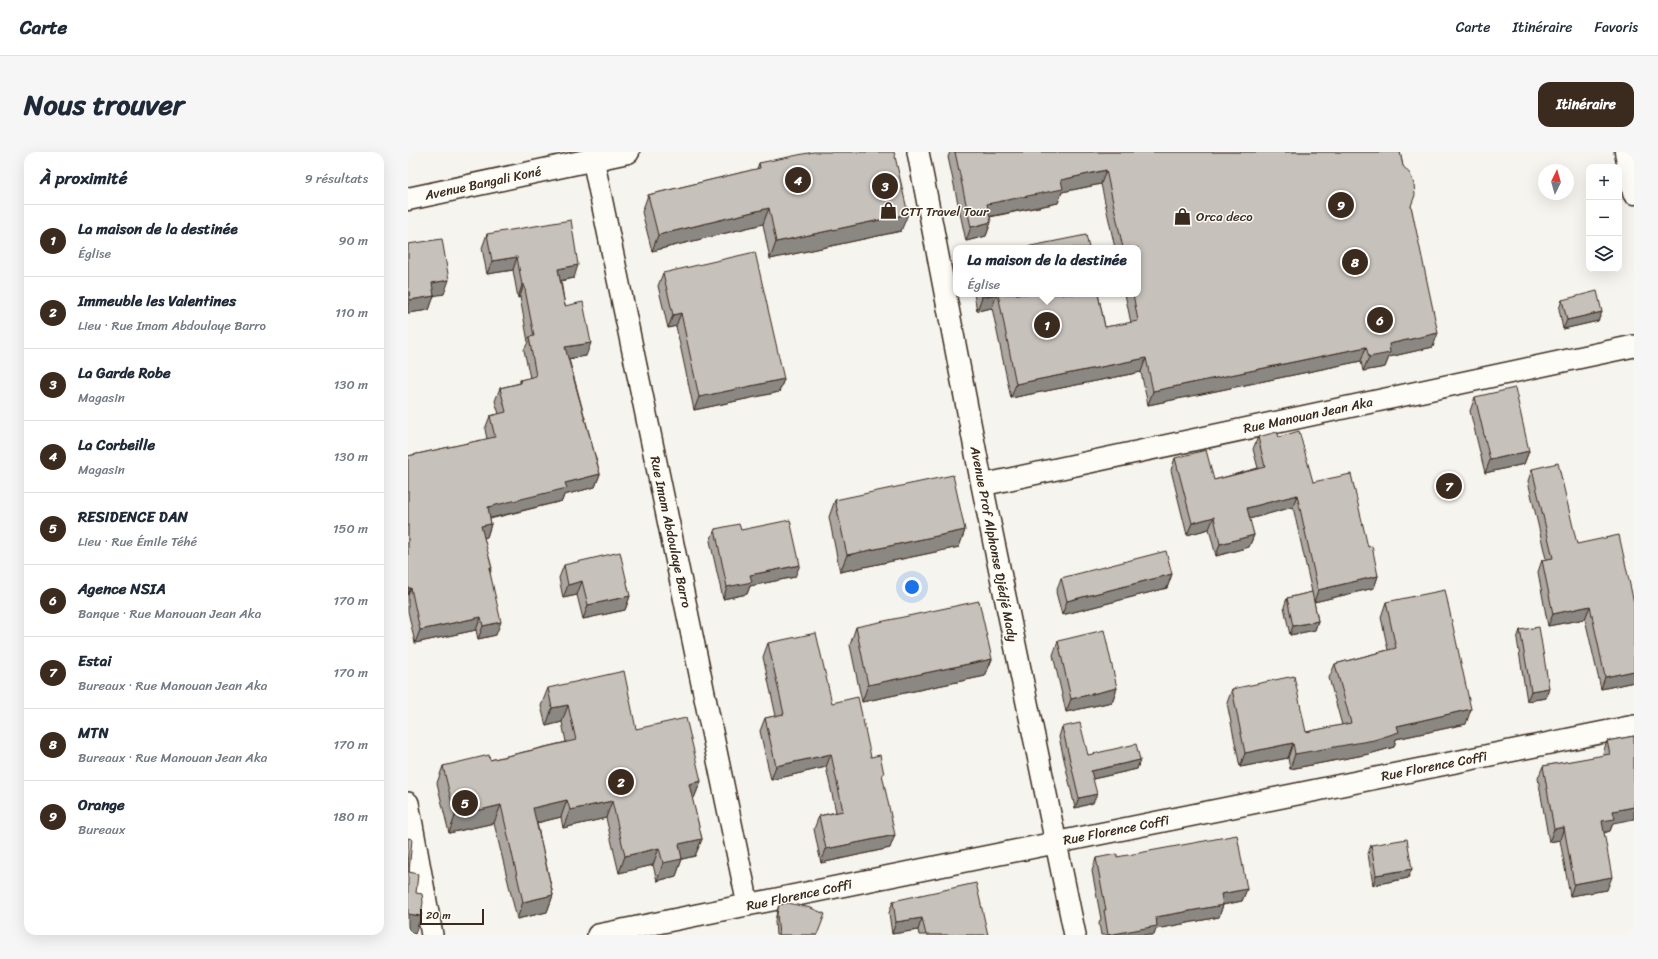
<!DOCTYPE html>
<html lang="fr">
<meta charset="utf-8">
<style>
:root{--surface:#fff;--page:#f6f6f7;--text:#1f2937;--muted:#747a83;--line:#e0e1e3;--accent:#3b2a1e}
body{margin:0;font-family:Sriracha,sans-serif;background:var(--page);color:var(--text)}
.controls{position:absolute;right:12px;top:12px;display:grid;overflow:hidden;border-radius:8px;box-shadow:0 4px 16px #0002}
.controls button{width:36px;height:36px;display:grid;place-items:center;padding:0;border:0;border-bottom:1px solid var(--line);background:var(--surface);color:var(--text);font:20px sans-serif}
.compass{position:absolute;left:1130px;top:12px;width:36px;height:36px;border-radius:50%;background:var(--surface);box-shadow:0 4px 16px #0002;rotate:5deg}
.scale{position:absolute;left:12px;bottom:10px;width:64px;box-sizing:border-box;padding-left:4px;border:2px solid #3b2a1e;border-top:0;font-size:11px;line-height:14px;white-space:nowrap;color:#3b2a1e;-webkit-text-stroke:3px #fdfcf7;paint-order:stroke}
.you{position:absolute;left:504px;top:435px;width:14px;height:14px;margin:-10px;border:3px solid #fff;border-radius:50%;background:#1a73e8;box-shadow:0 0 0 6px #1a73e833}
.badge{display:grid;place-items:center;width:26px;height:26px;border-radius:50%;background:var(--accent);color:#fff;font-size:13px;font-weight:700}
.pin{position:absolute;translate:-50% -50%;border:2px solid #fff;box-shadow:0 1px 4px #0006}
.popup{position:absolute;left:545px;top:93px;width:188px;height:52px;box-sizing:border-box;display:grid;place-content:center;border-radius:8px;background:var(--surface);filter:drop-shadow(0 1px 3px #0005);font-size:13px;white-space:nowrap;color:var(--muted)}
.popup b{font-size:15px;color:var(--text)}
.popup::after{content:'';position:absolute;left:50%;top:100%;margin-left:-8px;border:8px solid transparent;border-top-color:var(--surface)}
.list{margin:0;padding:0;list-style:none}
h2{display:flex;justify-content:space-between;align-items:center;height:52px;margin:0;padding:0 16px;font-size:17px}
h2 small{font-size:13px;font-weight:400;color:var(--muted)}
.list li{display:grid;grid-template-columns:26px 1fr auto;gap:12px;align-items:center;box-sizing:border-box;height:72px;padding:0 16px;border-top:1px solid var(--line)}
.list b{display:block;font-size:15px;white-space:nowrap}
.list p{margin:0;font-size:13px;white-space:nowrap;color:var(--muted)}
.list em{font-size:13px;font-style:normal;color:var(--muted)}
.icon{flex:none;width:22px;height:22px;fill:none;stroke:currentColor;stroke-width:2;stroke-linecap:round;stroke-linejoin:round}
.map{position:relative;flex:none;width:1226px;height:783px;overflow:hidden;border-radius:12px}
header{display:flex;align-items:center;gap:24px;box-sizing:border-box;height:56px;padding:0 20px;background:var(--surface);border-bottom:1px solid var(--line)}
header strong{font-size:19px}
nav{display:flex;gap:22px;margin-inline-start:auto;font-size:14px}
.intro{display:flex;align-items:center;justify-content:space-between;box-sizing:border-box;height:96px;padding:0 24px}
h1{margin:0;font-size:28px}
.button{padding:10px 18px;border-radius:12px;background:var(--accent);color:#fff;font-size:14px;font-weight:700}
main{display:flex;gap:24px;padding:0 24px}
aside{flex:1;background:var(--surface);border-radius:12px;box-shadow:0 4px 16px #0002}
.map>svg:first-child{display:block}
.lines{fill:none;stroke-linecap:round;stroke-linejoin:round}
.minor-casing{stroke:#3b2a1e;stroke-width:24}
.tertiary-casing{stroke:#3b2a1e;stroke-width:25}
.minor{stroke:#fdfcf7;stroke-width:21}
.tertiary{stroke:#fdfcf7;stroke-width:22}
.wall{fill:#aba6a1;stroke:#3b2a1e}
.shaded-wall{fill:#8b8783;stroke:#3b2a1e}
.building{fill:#c7c1bb;stroke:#3b2a1e}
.labels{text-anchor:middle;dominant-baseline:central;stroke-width:3;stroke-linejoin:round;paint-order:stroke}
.street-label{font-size:13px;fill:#3b2a1e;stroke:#fdfcf7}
.poi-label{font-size:13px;fill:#3b2a1e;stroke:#fdfcf7;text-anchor:start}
</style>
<header>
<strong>Carte</strong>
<nav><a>Carte</a><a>Itinéraire</a><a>Favoris</a></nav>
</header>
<div class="intro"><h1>Nous trouver</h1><a class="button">Itinéraire</a></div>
<main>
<aside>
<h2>À proximité<small>9 résultats</small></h2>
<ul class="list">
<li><span class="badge">1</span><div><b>La maison de la destinée</b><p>Église</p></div><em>90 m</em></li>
<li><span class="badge">2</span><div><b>Immeuble les Valentines</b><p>Lieu · Rue Imam Abdoulaye Barro</p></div><em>110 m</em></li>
<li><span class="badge">3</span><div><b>La Garde Robe</b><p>Magasin</p></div><em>130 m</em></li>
<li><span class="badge">4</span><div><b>La Corbeille</b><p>Magasin</p></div><em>130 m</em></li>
<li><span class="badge">5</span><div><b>RESIDENCE DAN</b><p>Lieu · Rue Émile Téhé</p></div><em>150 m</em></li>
<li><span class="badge">6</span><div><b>Agence NSIA</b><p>Banque · Rue Manouan Jean Aka</p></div><em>170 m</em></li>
<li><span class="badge">7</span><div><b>Estai</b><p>Bureaux · Rue Manouan Jean Aka</p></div><em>170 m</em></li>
<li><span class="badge">8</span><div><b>MTN</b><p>Bureaux · Rue Manouan Jean Aka</p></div><em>170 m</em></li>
<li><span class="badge">9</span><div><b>Orange</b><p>Bureaux</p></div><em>180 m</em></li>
</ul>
</aside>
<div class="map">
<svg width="1226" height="783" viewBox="0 0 1226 783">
<rect width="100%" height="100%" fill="#f5f4ee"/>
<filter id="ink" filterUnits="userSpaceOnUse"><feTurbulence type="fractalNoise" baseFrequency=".025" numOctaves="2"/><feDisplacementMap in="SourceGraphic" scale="8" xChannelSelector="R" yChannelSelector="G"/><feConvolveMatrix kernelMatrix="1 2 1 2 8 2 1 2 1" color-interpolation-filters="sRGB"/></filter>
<g filter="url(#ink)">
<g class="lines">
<defs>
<path id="minor" d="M510,0L574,333L667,783
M185,7L340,753
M574,333L1226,194
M0,651L24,783
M190,783L1226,574"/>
<path id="tertiary" d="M1218,0L1226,41
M0,47L220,0"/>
</defs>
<use href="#minor" class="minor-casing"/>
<use href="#tertiary" class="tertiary-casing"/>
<use href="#minor" class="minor"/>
<use href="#tertiary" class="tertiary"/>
</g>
<path class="wall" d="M542,0H992L1003,54L1025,195L981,205L977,215L955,219L953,209L740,253L733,220L603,246L584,156L569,159L566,142H690L697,175L723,171L717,142H730V96H707L693,32L654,40L650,51L582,65L583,70L578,84L558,89L540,5Z
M351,11L493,79L362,107L355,72L244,99L234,60L240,43L349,17Z
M79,82L166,126L153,129L157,154L178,204L161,207L192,322L187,335L156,343L154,349L82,367L83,372L79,385H76L82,422L88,483L70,487L68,478L7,491L0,459V304L79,287L77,277L82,264L91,262L87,249L92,236L112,231V228L122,226L116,198L120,190L112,145L110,146L105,118L79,122L74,96Z
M0,92L36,142L26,143L21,158L0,161Z
M255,121L376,227L371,240L286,258L268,174L260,176L250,134Z
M1154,148L1194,160L1190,169L1155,177L1151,157Z
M1067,245L1121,299L1116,312L1077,321L1062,259Z
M850,285H871L905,330L960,395L970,424L966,436L906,450L910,469L907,478L882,483L876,455L879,446L904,440L885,355L841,367L846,383L841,395L808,404L801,377L779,383L763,318L767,306L806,328L850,316L845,297Z
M1124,317L1169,392L1226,451V530L1193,537L1177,467L1140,474L1130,420L1134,408L1138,407L1120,329Z
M427,348L557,378L551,395L432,420L421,365Z
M307,377L333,378L387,425L342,434L339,442L315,447L302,389Z
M156,413L222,444L217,458L175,467L169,443L155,446L151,426Z
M764,422L759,436L654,463L648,440L653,426Z
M978,450L1058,572L988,587L986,595L961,602L882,617L880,606L832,615L819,551L824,537L898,580L934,573L921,526L927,512L980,498L973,465Z
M448,475L584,507L577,524L454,550L442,493Z
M1112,478L1141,536L1138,546L1119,549L1109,487Z
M650,489L709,536L704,550L658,560L645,503Z
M360,491L424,551L463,605L474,625L482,696L413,711L406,677L411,664L428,660L418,615L363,628L352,579L357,566L368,564L355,505Z
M140,536L228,577L293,629L286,646L284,647L294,687L287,704L274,707L268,724L249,729L245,713L211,721L198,666L155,676L153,665L129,671L145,743L139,760L109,767L86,671L41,681L29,631L35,614L82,608L158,590L154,570L138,574L133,554Z
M654,575L680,603L732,608L729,617L685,627V651L667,656L651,585Z
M1226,584L1205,671L1202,679L1196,681L1199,738L1162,744L1152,688L1141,690L1130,626L1135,614L1195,604V601L1199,589Z
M963,693L1000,726L965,733L960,702Z
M709,705L839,737L834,749L815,753L811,765L748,777L746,783H693L691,771L693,767L684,719L688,706Z
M485,749L580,783H511L510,778L484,782L481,761Z
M371,753L409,783H368L367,769L369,759Z"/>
<path class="shaded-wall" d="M698,18L693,32L654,40L650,51L574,66L579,52L653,28Z
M361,56L355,72L244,99L250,83Z
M500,62L493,79L362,107L368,90Z
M583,70L578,84L558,89L563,75Z
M109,105L105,118L79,122L84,109Z
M170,113L166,126L146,130L150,117Z
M41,128L36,142L19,145L24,131Z
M116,132L112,145L110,146L114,133Z
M589,142L584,156L569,159L574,145Z
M26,144L21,158L0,161V153L2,148Z
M1194,160L1190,169L1155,177L1159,168Z
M273,161L268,174L260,176L265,163Z
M1030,181L1025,195L981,205L977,215L955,219L961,205L981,192Z
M183,191L178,204L152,208L157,195Z
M958,195L953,209L740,253L745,239Z
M738,206L733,220L603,246L608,232Z
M376,227L371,240L286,258L291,245Z
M1121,299L1116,312L1077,321L1082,308Z
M192,322L187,335L156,343L154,349L75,368L80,355L157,331Z
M889,343L885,355L834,369L839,356Z
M806,365L801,377L779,383L784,371Z
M83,372L79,385L69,387L73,374Z
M557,378L551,395L432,420L439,403Z
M846,383L841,395L808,404L812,392Z
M392,413L387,425L342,434L339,442L315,447L319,435L342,423Z
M81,416H84L79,429Z
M764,422L759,436L654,463L659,449Z
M970,424L966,436L906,450L910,438Z
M174,429L169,443L155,446L160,433Z
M0,436H3L0,443Z
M222,444L217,458L175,467L180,453Z
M1182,454L1177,467L1140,474L1145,462Z
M73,465L68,478L7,491L12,478Z
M910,469L907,478L882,483L885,474Z
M93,470L88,483L70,487L75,474Z
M584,507L577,524L454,550L460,533Z
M1226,519V530L1193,537L1197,525Z
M709,536L704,550L658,560L663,547Z
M1141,536L1138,546L1119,549L1123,539Z
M160,553L154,570L138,574L144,556Z
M1063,557L1058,572L988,587L986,595L961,602L882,617L887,602L989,574Z
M885,591L880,606L832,615L837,601Z
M423,602L418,615L363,628L368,614Z
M732,608L729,617L680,628L683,619Z
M293,629L286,646L274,649L281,632Z
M689,642L685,651L667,656L671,646Z
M159,648L153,665L119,673L125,656Z
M204,649L198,666L155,676L162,658Z
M93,653L86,671L41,681L47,664Z
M1226,655V667L1205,671L1202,679L1189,682L1194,669L1205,659Z
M1156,675L1152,688L1141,690L1146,677Z
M487,683L482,696L413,711L418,697Z
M294,687L287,704L274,707L268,724L249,729L255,711L271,692Z
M251,696L245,713L211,721L217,704Z
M1004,717L1000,726L965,733L968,723Z
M1204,725L1199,738L1162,744L1166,732Z
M839,737L834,749L809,754L813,742Z
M145,743L139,760L109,767L115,750Z
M815,753L811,765L748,777L746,783H701L748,765Z
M0,762L13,764L7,782L0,781Z
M514,766L510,778L484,782L488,770Z"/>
<path class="building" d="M405,0H486L500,62L368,90L361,56L250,83L240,43L352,16L351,11Z
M547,0H992L995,14L1002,22L1006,32L1007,43L1003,54L1030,181L981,192L982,201L961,205L958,195L745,239L738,206L608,232L590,142H690L697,175L730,169L725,142H730V96H715L698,18L653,28L655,37L579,52L583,70L563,75Z
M163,68L170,113L150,117L157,154L175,150L183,191L157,195L192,322L157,331L159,336L80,355L83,372L73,374L84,416H81L93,470L75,474L73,465L12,478L3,436H0V304L87,285L82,264L98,260L92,236L113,231L112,228L128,224L121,185L126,184L116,132L114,133L109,105L84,109L79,82Z
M678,83L681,96H613Z
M34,87L41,128L24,131L26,144L2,148L1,139H0V92Z
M347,100L376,227L291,245L273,161L265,163L255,121Z
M1189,139L1194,160L1159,168L1154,148Z
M574,142H589L574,145Z
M1107,236L1121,299L1082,308L1067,245Z
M891,279L905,330L943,322L960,395L964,394L970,424L910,438L889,343L839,356L846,383L812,392L806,365L784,371L767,306L798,298L806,328L857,315L850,285L869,280L871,285Z
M1150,311L1169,392L1211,383L1226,451V519L1197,525L1182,454L1145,462L1134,408L1145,406L1124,317Z
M545,323L557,378L439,403L427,348Z
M382,368L392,413L342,423L344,430L319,435L307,377L331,372L333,378Z
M758,399L764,422L659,449L653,426Z
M212,400L222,444L180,453L174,429L160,433L156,413Z
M1037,438L1063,557L989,574L991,580L966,588L887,602L885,591L837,601L824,537L886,524L898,580L943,571L927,512L988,496L978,450Z
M904,440L910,469L885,474L879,446Z
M571,449L584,507L460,533L448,475Z
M1131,475L1141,536L1123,539L1112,478Z
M696,478L709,536L663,547L650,489Z
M408,481L424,551L450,545L463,605L472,603L476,622H474L487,683L418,697L411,664L435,659L423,602L368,614L357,566L376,562L360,491Z
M216,519L228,577L278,566L293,629L281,632L294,687L271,692L274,707L255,711L251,696L217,704L204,649L162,658L159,648L125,656L145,743L115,750L93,653L47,664L35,614L81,603L82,608L168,588L160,553L144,556L140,536Z
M672,571L680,603L728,592L732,608L683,619L689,642L671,646L654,575Z
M1226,584V655L1205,659L1207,667L1194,669L1204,725L1166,732L1156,675L1146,677L1135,614L1202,602L1199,589Z
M829,683L839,737L813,742L815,753L748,765L749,774L700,783L696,758H698L688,706L709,702V705Z
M0,686L4,687L1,720L10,722L8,741L14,742L15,750L13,764L0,762Z
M999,687L1004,717L968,723L963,693Z
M568,731L580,783H518L514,766L488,770L485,749Z
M380,751L403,756L417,762L409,783H371L369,762L371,753Z"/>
</g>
<defs>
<symbol id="shop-bare" viewBox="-9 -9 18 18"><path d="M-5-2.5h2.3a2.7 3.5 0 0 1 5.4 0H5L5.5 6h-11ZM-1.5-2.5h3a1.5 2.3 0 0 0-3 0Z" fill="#3b2a1e" stroke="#fdfcf7" stroke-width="2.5" paint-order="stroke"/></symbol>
</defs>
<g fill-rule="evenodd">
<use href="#shop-bare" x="468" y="46" width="25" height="25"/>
<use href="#shop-bare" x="762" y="52" width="25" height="25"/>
</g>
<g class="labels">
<g class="street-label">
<text transform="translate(75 31) rotate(-12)">Avenue Bangali Koné</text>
<text transform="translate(900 263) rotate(-12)">Rue Manouan Jean Aka</text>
<text transform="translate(263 380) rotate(78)">Rue Imam Abdoulaye Barro</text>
<text transform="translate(586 392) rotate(79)">Avenue Prof Alphonse Djédjé Mady</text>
<text transform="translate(1026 614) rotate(-11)">Rue Florence Coffi</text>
<text transform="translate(708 678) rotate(-11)">Rue Florence Coffi</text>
<text transform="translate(391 743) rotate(-12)">Rue Florence Coffi</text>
</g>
<g class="poi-label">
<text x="493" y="59">CTT Travel Tour</text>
<text x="788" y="64">Orca deco</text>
</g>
</g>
</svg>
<div class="controls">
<button>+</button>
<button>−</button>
<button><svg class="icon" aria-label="layers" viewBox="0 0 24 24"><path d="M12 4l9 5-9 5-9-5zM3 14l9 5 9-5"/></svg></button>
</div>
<svg class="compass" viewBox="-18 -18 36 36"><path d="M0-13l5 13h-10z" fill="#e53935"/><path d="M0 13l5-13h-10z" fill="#747a83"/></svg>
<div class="scale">20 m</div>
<div class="you"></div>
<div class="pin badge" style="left:639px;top:173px">1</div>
<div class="popup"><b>La maison de la destinée</b>Église</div>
<div class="pin badge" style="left:213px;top:630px">2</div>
<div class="pin badge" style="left:477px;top:34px">3</div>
<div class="pin badge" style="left:390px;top:28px">4</div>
<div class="pin badge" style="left:57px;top:651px">5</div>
<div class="pin badge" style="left:972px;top:168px">6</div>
<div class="pin badge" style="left:1041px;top:334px">7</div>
<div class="pin badge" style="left:947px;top:110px">8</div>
<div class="pin badge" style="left:933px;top:53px">9</div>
</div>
</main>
